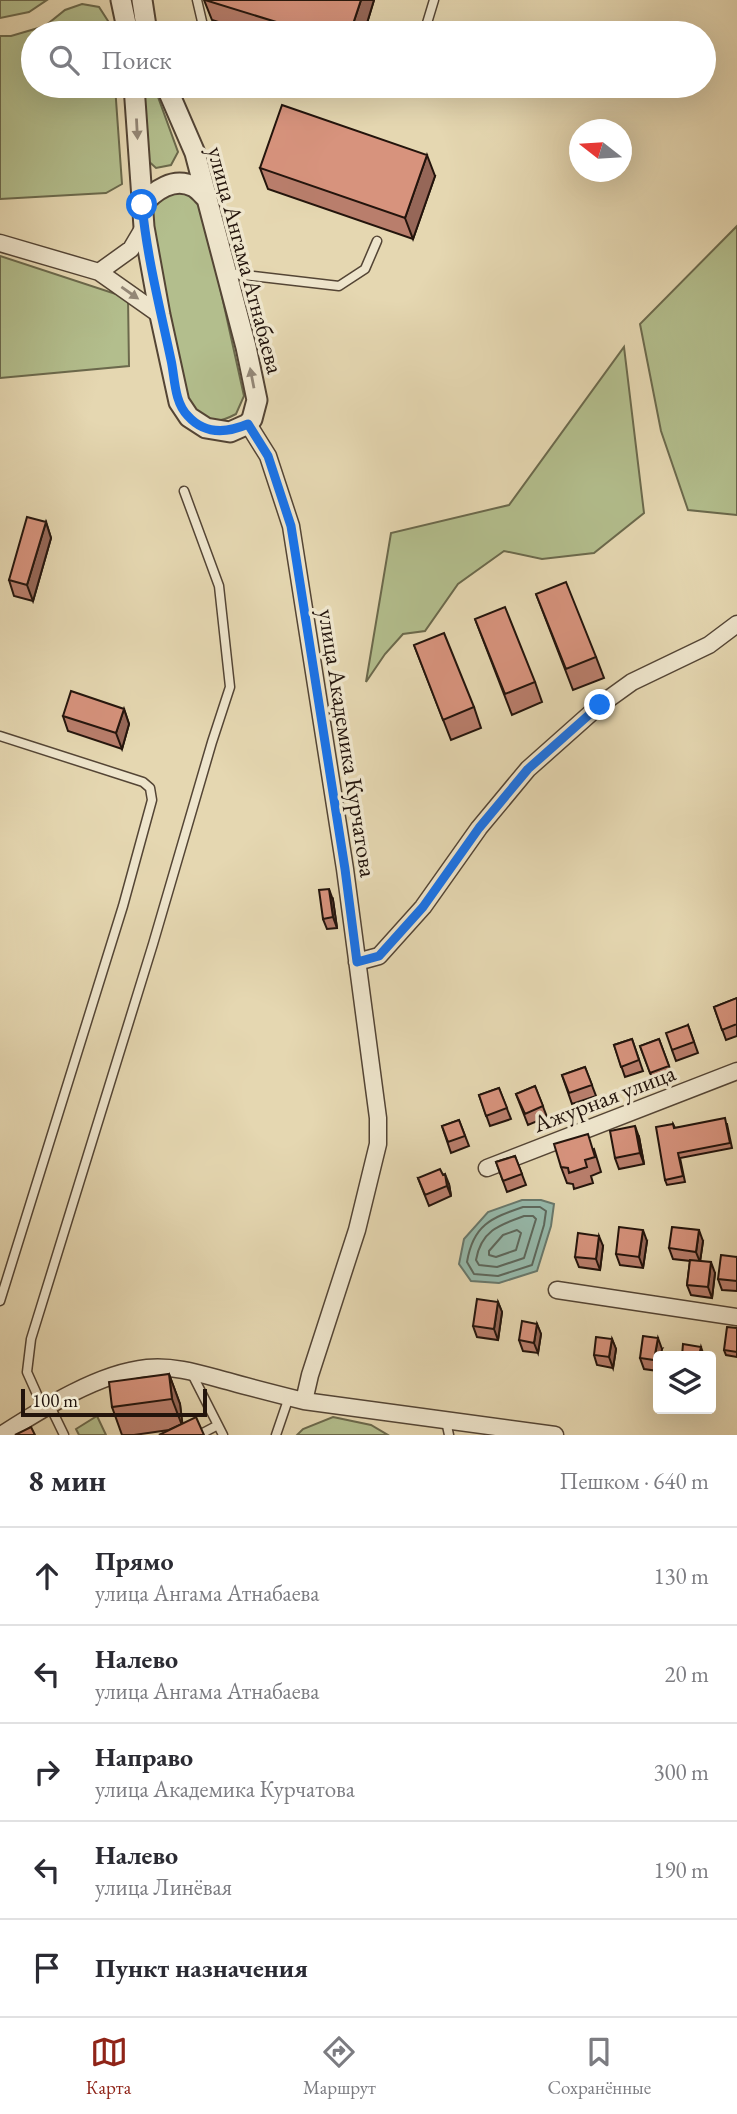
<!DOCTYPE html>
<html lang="ru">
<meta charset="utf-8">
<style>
:root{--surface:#fff;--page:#f7f7f7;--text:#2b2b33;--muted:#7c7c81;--line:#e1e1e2;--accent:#8f2418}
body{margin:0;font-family:"EB Garamond",serif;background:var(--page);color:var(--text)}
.controls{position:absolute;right:21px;bottom:21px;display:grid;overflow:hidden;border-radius:7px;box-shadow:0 7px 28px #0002}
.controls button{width:63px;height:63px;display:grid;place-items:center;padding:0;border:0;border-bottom:2px solid var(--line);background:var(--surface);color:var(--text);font:35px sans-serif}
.compass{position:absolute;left:569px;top:119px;width:63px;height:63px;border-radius:50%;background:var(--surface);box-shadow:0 7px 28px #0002;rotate:287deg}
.scale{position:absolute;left:21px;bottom:18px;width:186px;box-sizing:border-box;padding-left:7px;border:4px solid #23140c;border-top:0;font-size:19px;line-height:24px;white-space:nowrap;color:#23140c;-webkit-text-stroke:5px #eee5cc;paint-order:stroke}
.stop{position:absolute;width:21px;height:21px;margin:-16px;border:5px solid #1a73e8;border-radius:50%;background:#fff}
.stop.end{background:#1a73e8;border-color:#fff;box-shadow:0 2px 7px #0008}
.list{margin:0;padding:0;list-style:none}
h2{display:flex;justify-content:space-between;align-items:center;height:91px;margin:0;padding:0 28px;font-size:30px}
h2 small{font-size:23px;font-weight:400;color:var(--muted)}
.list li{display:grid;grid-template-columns:46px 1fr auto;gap:21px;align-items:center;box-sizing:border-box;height:98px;padding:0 28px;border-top:2px solid var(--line)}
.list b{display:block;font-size:26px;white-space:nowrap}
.list p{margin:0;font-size:23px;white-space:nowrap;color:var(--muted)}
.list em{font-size:23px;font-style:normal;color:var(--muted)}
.icon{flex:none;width:38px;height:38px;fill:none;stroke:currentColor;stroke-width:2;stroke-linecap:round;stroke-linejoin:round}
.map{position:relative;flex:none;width:737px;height:1435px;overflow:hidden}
.search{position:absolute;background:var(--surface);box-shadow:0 7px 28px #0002;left:21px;right:21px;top:21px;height:77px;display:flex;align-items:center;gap:18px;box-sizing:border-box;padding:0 24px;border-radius:38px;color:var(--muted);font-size:26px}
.sheet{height:581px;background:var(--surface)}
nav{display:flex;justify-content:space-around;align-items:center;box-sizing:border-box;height:98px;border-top:2px solid var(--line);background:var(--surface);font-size:19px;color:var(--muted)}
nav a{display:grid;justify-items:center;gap:4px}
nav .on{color:var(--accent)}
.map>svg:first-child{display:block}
.green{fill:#b3be8d;stroke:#6b694c;stroke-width:2}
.water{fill:#96baac;stroke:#68786c;stroke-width:2}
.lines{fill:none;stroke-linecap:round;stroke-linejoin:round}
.shore{stroke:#5c675c;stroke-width:2}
.service-casing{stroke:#544535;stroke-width:11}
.minor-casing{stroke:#544535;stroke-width:19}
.tertiary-casing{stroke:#544535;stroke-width:23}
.service{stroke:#eee5cc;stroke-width:8}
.minor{stroke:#eee5cc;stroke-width:16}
.tertiary{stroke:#eee5cc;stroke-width:19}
.wall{fill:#b97e6c;stroke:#23140c;stroke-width:2}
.shaded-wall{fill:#966758;stroke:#23140c;stroke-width:2}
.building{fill:#d7937d;stroke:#23140c;stroke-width:2}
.oneway{fill:#938776}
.route{stroke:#1a73e8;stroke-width:9}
.labels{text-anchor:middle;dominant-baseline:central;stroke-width:7;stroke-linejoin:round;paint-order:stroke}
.street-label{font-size:24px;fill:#23140c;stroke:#eee5cc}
</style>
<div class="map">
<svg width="737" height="1435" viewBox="0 0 737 1435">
<rect width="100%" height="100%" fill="#e5d7b1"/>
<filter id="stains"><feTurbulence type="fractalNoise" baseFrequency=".00286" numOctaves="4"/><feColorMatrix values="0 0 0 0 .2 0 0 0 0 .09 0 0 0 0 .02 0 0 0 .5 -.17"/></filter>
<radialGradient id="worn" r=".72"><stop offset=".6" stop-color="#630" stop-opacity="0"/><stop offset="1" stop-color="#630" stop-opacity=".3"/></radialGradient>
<path class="green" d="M0,0H47L29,12L0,18Z
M82,4L99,7L110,24L111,33H33V86H115L122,184L106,193L0,199V36H11L45,26L65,10Z
M143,86H154L178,152L171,165L156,168L144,157Z
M163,192H190L202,206L244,396L236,414C210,428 206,420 186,402L148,217L150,204Z
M737,226V515L688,510L661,431L640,324Z
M0,256L128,298L129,366L0,378Z
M624,347L644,513L594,553L542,559L504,551L458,584L425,631L403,634L385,654L366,682L391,533L509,505Z
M97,1416L106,1435H79L76,1429Z
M333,1417L371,1425L388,1435H297L303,1429Z"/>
<path class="water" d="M522,1200H541L554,1204L551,1226L537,1271L499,1283L471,1281L459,1264L464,1239L488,1212Z"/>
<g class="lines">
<path class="shore" d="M523,1207H540L546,1211L544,1225L532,1265L498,1276L474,1274L467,1262C473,1225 491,1218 523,1207Z
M524,1216H533L536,1219L524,1258L497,1267L479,1265L476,1260C481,1231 499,1225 524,1216Z
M517,1230L521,1233L516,1250L496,1257L489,1255V1251L503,1235Z"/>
<defs>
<path id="service" d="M197,0L204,30L215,33
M424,33L434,0
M399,86L406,88L407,86
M227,273L339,286L365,269L377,241
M0,736L143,782L150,788L152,800L123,906L0,1301
M191,1372L223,1435
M50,1406L64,1435
M44,1410L27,1372L31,1339L153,944L212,742L230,687L219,586L184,491
M446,1421L449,1435
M199,1435L218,1425
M276,1435L289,1397"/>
<path id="minor" d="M0,243L99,272L160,315
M99,272L131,249L144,227
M248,424L268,456L291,526L345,869L378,1118V1144L357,1230L310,1375L304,1401L555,1435
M357,962L379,956L423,907L479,828L528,769L600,705L632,682L709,645L737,624
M487,1168L737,1071
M557,1290L737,1317
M1,1435C42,1409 98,1373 147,1368C176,1365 204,1375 231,1382C256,1389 280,1395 304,1401"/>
<path id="tertiary" d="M121,0L128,33
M142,0L147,33
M134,86L144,227L160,315L179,402L189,417L206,428L230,432L248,424L252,419L257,400L246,347L195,153L166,86
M142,205C154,191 174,176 194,187C198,189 203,195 207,199"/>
</defs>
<use href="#service" class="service-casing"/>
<use href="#minor" class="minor-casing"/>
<use href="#tertiary" class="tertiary-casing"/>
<use href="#service" class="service"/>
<use href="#minor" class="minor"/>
<use href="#tertiary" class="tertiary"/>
</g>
<path class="wall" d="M204,0H374L364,33H254L212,20Z
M260,168L435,176L413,239L268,189Z
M46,522L51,538L33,601L14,596L9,580Z
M536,594L596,657L604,678L573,690Z
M475,619L535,682L542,702L512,715Z
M414,645L474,707L481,728L451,740Z
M124,709L129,724L122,749L68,731L63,716Z
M333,900L337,928L327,929L323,919Z
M737,998V1036L726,1040L714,1007Z
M688,1025L698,1053L676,1061L672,1050Z
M632,1039L643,1071L625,1077L614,1045Z
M659,1039L673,1077L654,1083L640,1046Z
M585,1067L596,1096L572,1104L562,1075Z
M535,1086L547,1117L528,1125L516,1094Z
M499,1088L511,1119L490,1126L479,1095Z
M459,1120L469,1146L451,1153L442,1126Z
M673,1124L675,1128L727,1124L732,1148L680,1158L685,1182L667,1185L665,1180Z
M639,1137L644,1164L619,1169L615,1158Z
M594,1149L601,1172L591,1176L593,1183L574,1189L573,1184L567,1183L561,1167Z
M515,1156L526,1185L507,1192L496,1162Z
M418,1178L449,1184L451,1196L429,1206Z
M647,1241L643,1268L620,1265L616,1254Z
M703,1241L700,1261L715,1273L712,1298L691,1295L687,1285L690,1261L673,1259L669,1248Z
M603,1246L600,1270L579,1267L575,1257Z
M737,1257V1291L722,1290L718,1279Z
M498,1302L502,1312L498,1340L477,1337L473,1326Z
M537,1324L541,1334L538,1353L523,1351L519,1340Z
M737,1328V1357L726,1355L724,1350Z
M612,1339L616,1349L613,1368L597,1365L594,1355Z
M662,1349L658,1356V1371L644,1369L640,1358Z
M169,1374L180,1404L182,1424L169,1430L134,1435H122L112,1407Z"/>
<path class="shaded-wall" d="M361,0H374L364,33H350Z
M427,155L435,176L413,239L405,218Z
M46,522L51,538L33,601L27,585Z
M124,709L129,724L122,749L116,733Z
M329,889L333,900L337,928L333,917Z
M635,1126L639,1137L644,1164L640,1153Z
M445,1174L449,1184L451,1196L447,1186Z
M643,1230L647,1241L643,1268L639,1257Z
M699,1230L703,1241L700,1262L696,1252Z
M599,1236L603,1246L600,1270L596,1259Z
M711,1262L715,1273L712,1298L708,1287Z
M498,1302L502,1312L498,1340L494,1329Z
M537,1324L541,1334L538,1353L534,1343Z
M658,1338L662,1349L661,1356H658V1371L654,1360Z
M612,1339L616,1349L613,1368L609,1357Z
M701,1347L704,1356H699Z
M169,1374L180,1404L183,1428L172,1399Z"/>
<path class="building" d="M205,0H361L350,33H312Z
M282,105L427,155L405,218L260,168Z
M27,517L46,522L27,585L9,580Z
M566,582L596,657L566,669L536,594Z
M505,607L535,682L505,694L475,619Z
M444,633L474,707L443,720L414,645Z
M71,691L124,709L116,733L63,716Z
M329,889L333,917L323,919L319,890Z
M737,998V1024L722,1030L714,1007Z
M688,1025L694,1042L672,1050L666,1033Z
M632,1039L639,1060L621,1067L614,1045Z
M659,1039L669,1066L650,1073L640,1046Z
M585,1067L592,1085L569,1093L562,1075Z
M535,1086L543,1106L525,1114L516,1094Z
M499,1088L507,1108L486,1116L479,1095Z
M725,1118L730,1143L678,1153L683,1176L665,1180L656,1127L673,1124L674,1128Z
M459,1120L465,1136L448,1142L442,1126Z
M635,1126L640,1153L615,1158L610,1131Z
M588,1134L595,1157L585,1160L587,1167L569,1173L568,1168L561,1167L554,1144Z
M515,1156L522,1174L503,1181L496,1162Z
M440,1169L443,1175L445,1174L447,1186L425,1195L418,1178Z
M619,1227L643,1230L639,1257L616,1254Z
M672,1227L699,1230L696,1252L669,1248Z
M578,1233L599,1236L596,1259L575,1257Z
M721,1255L737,1257V1281L718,1279Z
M690,1260L711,1262L708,1287L687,1285Z
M477,1299L498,1302L494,1329L473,1326Z
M522,1321L537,1324L534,1343L519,1340Z
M727,1327L737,1328V1352L724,1350Z
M643,1336L658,1338L654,1360L640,1358Z
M596,1337L612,1339L609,1357L594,1355Z
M683,1344L701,1347L699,1356H682Z
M169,1374L172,1399L112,1407L109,1382Z
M196,1417L204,1435H159Z
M31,1427L35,1435H15Z"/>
<defs><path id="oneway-solid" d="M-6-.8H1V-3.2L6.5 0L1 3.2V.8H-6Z" transform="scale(1.75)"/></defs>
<g class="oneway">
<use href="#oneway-solid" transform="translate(137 129) rotate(87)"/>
<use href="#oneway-solid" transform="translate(130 293) rotate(35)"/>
<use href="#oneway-solid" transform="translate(252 378) rotate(-101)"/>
</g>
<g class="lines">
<path class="route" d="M142,205C147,257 160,308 171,360C175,378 174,402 188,416C205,435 227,433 248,424L268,456L291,526L345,869L357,962L379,956L423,907L479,828L528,769L600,705"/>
</g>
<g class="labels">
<g class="street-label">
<text transform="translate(246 260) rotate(75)">улица Ангама Атнабаева</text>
<text transform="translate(348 743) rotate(81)">улица Академика Курчатова</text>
<text transform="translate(604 1098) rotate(-21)">Ажурная улица</text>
</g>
</g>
<rect width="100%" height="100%" filter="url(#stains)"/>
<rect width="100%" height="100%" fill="url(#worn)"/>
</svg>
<div class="controls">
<button><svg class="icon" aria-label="layers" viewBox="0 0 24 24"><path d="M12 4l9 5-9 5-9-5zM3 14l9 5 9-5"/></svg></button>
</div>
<svg class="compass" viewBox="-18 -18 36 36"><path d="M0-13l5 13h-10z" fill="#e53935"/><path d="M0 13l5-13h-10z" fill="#7c7c81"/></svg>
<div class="scale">100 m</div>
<div class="stop" style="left:142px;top:205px"></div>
<div class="stop end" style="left:600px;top:705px"></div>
<div class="search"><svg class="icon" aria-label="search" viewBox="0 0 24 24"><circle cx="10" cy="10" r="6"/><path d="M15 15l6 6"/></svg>Поиск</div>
</div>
<section class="sheet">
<h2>8 мин<small>Пешком · 640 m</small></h2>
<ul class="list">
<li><svg class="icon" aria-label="ahead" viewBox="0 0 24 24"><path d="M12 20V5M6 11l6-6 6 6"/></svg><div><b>Прямо</b><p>улица Ангама Атнабаева</p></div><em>130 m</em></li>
<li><svg class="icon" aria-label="left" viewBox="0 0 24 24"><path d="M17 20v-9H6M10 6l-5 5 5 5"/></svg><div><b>Налево</b><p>улица Ангама Атнабаева</p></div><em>20 m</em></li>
<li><svg class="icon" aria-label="right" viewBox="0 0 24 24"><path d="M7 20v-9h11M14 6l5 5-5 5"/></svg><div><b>Направо</b><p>улица Академика Курчатова</p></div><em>300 m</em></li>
<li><svg class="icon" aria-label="left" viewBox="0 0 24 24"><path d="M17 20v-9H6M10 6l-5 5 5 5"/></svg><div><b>Налево</b><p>улица Линёвая</p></div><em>190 m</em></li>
<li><svg class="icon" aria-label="arrive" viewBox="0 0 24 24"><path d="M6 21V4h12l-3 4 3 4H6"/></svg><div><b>Пункт назначения</b></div></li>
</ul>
</section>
<nav>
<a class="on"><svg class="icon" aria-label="map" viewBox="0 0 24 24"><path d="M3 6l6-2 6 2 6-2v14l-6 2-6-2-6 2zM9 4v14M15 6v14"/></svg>Карта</a>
<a><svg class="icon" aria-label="directions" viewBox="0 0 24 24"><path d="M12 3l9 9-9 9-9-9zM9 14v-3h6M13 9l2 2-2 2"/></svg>Маршрут</a>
<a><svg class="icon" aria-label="saved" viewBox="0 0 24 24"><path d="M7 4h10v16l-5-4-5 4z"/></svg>Сохранённые</a>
</nav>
